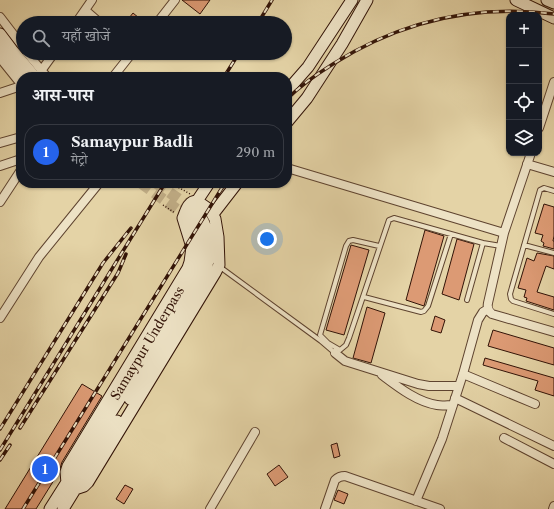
<!DOCTYPE html>
<html lang="hi">
<meta charset="utf-8">
<style>
:root{--surface:#171b24;--page:#20242c;--text:#f1f3f6;--muted:#9ea1a6;--line:#363941;--accent:#2563eb}
body{margin:0;font-family:"Libre Caslon Text","Noto Serif Devanagari",serif;background:var(--page);color:var(--text)}
.controls{position:absolute;right:12px;top:12px;display:grid;overflow:hidden;border-radius:8px;box-shadow:0 1px 3px #0004}
.controls button{width:36px;height:36px;display:grid;place-items:center;padding:0;border:0;border-bottom:1px solid var(--line);background:var(--surface);color:var(--text);font:20px sans-serif}
.you{position:absolute;left:267px;top:239px;width:14px;height:14px;margin:-10px;border:3px solid #fff;border-radius:50%;background:#1a73e8;box-shadow:0 0 0 6px #1a73e833}
.badge{display:grid;place-items:center;width:26px;height:26px;border-radius:50%;background:var(--accent);color:#fff;font-size:13px;font-weight:700}
.pin{position:absolute;translate:-50% -50%;border:2px solid #fff;box-shadow:0 1px 4px #0006}
.list{margin:0;padding:0;list-style:none}
h2{display:flex;justify-content:space-between;align-items:center;height:52px;margin:0;padding:0 16px;font-size:17px}
h2 small{font-size:13px;font-weight:400;color:var(--muted)}
.list li{display:grid;grid-template-columns:26px 1fr auto;gap:12px;align-items:center;box-sizing:border-box;height:56px;margin:0 8px 8px;padding:0 8px;border:1px solid var(--line);border-radius:16px}
.list b{display:block;font-size:15px;white-space:nowrap}
.list p{margin:0;font-size:13px;white-space:nowrap;color:var(--muted)}
.list em{font-size:13px;font-style:normal;color:var(--muted)}
.icon{flex:none;width:22px;height:22px;fill:none;stroke:currentColor;stroke-width:2;stroke-linecap:round;stroke-linejoin:round}
.map{position:relative;flex:none;width:554px;height:509px;overflow:hidden}
.search{position:absolute;background:var(--surface);box-shadow:0 1px 3px #0004;left:16px;top:16px;width:276px;height:44px;display:flex;align-items:center;gap:10px;box-sizing:border-box;padding:0 14px;border-radius:22px;color:var(--muted);font-size:15px}
.panel{position:absolute;background:var(--surface);box-shadow:0 1px 3px #0004;left:16px;top:72px;width:276px;height:116px;border-radius:16px}
.map>svg:first-child{display:block}
.building{fill:#dc9a74;stroke:#321307}
.lines{fill:none;stroke-linecap:round;stroke-linejoin:round}
.secondary-tunnel{stroke:#c0ad86;stroke-width:11;stroke-dasharray:11 5.5;stroke-linecap:butt}
.lane-casing{stroke:#5e432f;stroke-width:6}
.street-casing{stroke:#5e432f;stroke-width:10}
.secondary-casing{stroke:#321307;stroke-width:13}
.path{stroke:#321307;stroke-width:1.5;stroke-dasharray:1 2;stroke-linecap:butt}
.lane{stroke:#ede2c5;stroke-width:4}
.street{stroke:#ede2c5;stroke-width:8}
.secondary{stroke:#ede2c5;stroke-width:11}
.rail-casing{stroke:#321307;stroke-width:3.5}
.rail{stroke:#ede2c5;stroke-width:2;stroke-dasharray:6;stroke-linecap:butt}
.labels{text-anchor:middle;dominant-baseline:central;stroke-width:3;stroke-linejoin:round;paint-order:stroke}
.street-label{font-size:13px;fill:#321307;stroke:#ede2c5}
</style>
<div class="map">
<svg width="554" height="509" viewBox="0 0 554 509">
<rect width="100%" height="100%" fill="#e4d3a6"/>
<filter id="stains"><feTurbulence type="fractalNoise" baseFrequency=".005" numOctaves="4"/><feColorMatrix values="0 0 0 0 .2 0 0 0 0 .09 0 0 0 0 .02 0 0 0 .5 -.17"/></filter>
<radialGradient id="worn" r=".72"><stop offset=".6" stop-color="#630" stop-opacity="0"/><stop offset="1" stop-color="#630" stop-opacity=".3"/></radialGradient>
<path class="building" d="M182,0H210L200,14Z
M133,13L145,23H125Z
M544,204L554,207V236L553,241H554V249L543,246L544,243L541,241L543,235L535,233Z
M425,230L444,236L424,306L406,300Z
M457,239L474,244L459,300L442,294Z
M351,245L369,250L344,335L326,330Z
M537,253L554,256V269L546,266L537,292L554,297V310L526,301L527,298L524,297L526,290L518,288L527,258L534,261Z
M367,307L385,313L371,363L353,358Z
M435,316L445,320L441,333L431,330Z
M493,330L554,348V365L488,346Z
M485,358L554,378V396L535,390L538,381L483,365Z
M82,384L102,396L62,462L59,472L36,509H5Z
M337,443L340,456L334,458L331,445Z
M279,465L288,477L275,486L267,474Z
M125,485L133,489L124,504L116,499Z
M338,490L348,494L344,504L334,500Z"/>
<g class="lines">
<path class="secondary-tunnel" d="M141,183L186,216
M156,183L190,207"/>
<defs>
<path id="lane" d="M554,191L544,188L540,190L510,294L511,299L513,301L554,314
M524,245L554,253
M379,246L353,240L349,241L346,246L320,335L328,343L340,350L346,345L349,338L389,220L394,218L483,243L501,246
M220,267L321,341L335,353
M364,297L421,312L424,311L428,306L451,234
M467,300L483,243"/>
<path id="street" d="M85,10L100,23
M0,17L23,47
M76,23L92,0
M157,23L175,0
M27,53L47,77
M0,58L21,84
M41,71L54,53
M113,77L132,53
M0,93L21,86
M539,128L554,82
M0,143L21,137
M531,153L504,233L488,303C487,308 488,311 492,314L554,332
M527,164L554,172
M0,166L21,159
M287,168L504,233
M0,202L21,170
M0,318L39,257L99,183
M335,353L345,361L418,384L429,386H459
M463,374L535,404
M382,375C398,387 417,402 437,405C442,406 448,405 453,405
M455,398L554,446
M504,438L554,464
M416,501L442,439L463,374L478,320L483,312L488,309
M210,509L255,432
M325,509L335,480C338,477 340,476 345,476L440,509
M553,509L554,506"/>
<path id="secondary" d="M516,0L554,18
M547,0L554,3
M0,34L12,50L35,77
M0,49L24,77
M287,91L308,67L352,0
M287,122L307,98L342,44L367,0
M197,201L209,183
M213,214L237,183
M130,399L201,279C204,272 207,266 209,258C212,241 206,216 190,207
M67,483L66,472L68,466L188,268L190,262L192,247L183,218C186,211 188,201 197,201L210,210L215,219L218,237L219,265L215,273L88,482L84,486L75,489
M50,509L122,395L196,270C202,254 204,227 186,216
M63,509L117,421"/>
</defs>
<use href="#lane" class="lane-casing"/>
<use href="#street" class="street-casing"/>
<use href="#secondary" class="secondary-casing"/>
<path class="path" d="M176,186L190,194
M163,205L175,213"/>
<use href="#lane" class="lane"/>
<use href="#street" class="street"/>
<use href="#secondary" class="secondary"/>
<defs>
<path id="rail" d="M258,23L272,0
M224,77L239,53
M287,99C301,85 317,74 333,64C401,21 474,4 554,14
M20,428L118,273L126,254
M0,429L103,263L131,228
M0,450L165,183
M0,460L10,445
M23,509L225,183"/>
</defs>
<use href="#rail" class="rail-casing"/>
<use href="#rail" class="rail"/>
</g>
<g class="labels">
<g class="street-label">
<text transform="translate(147 343) rotate(-59)">Samaypur Underpass</text>
</g>
</g>
<rect width="100%" height="100%" filter="url(#stains)"/>
<rect width="100%" height="100%" fill="url(#worn)"/>
</svg>
<div class="controls">
<button>+</button>
<button>−</button>
<button><svg class="icon" aria-label="locate" viewBox="0 0 24 24"><circle cx="12" cy="12" r="6"/><path d="M12 2v4M12 18v4M2 12h4M18 12h4"/></svg></button>
<button><svg class="icon" aria-label="layers" viewBox="0 0 24 24"><path d="M12 4l9 5-9 5-9-5zM3 14l9 5 9-5"/></svg></button>
</div>
<div class="you"></div>
<div class="pin badge" style="left:45px;top:469px">1</div>
<div class="search"><svg class="icon" aria-label="search" viewBox="0 0 24 24"><circle cx="10" cy="10" r="6"/><path d="M15 15l6 6"/></svg>यहाँ खोजें</div>
<section class="panel">
<h2>आस-पास<small></small></h2>
<ul class="list">
<li><span class="badge">1</span><div><b>Samaypur Badli</b><p>मेट्रो</p></div><em>290 m</em></li>
</ul>
</section>
</div>
